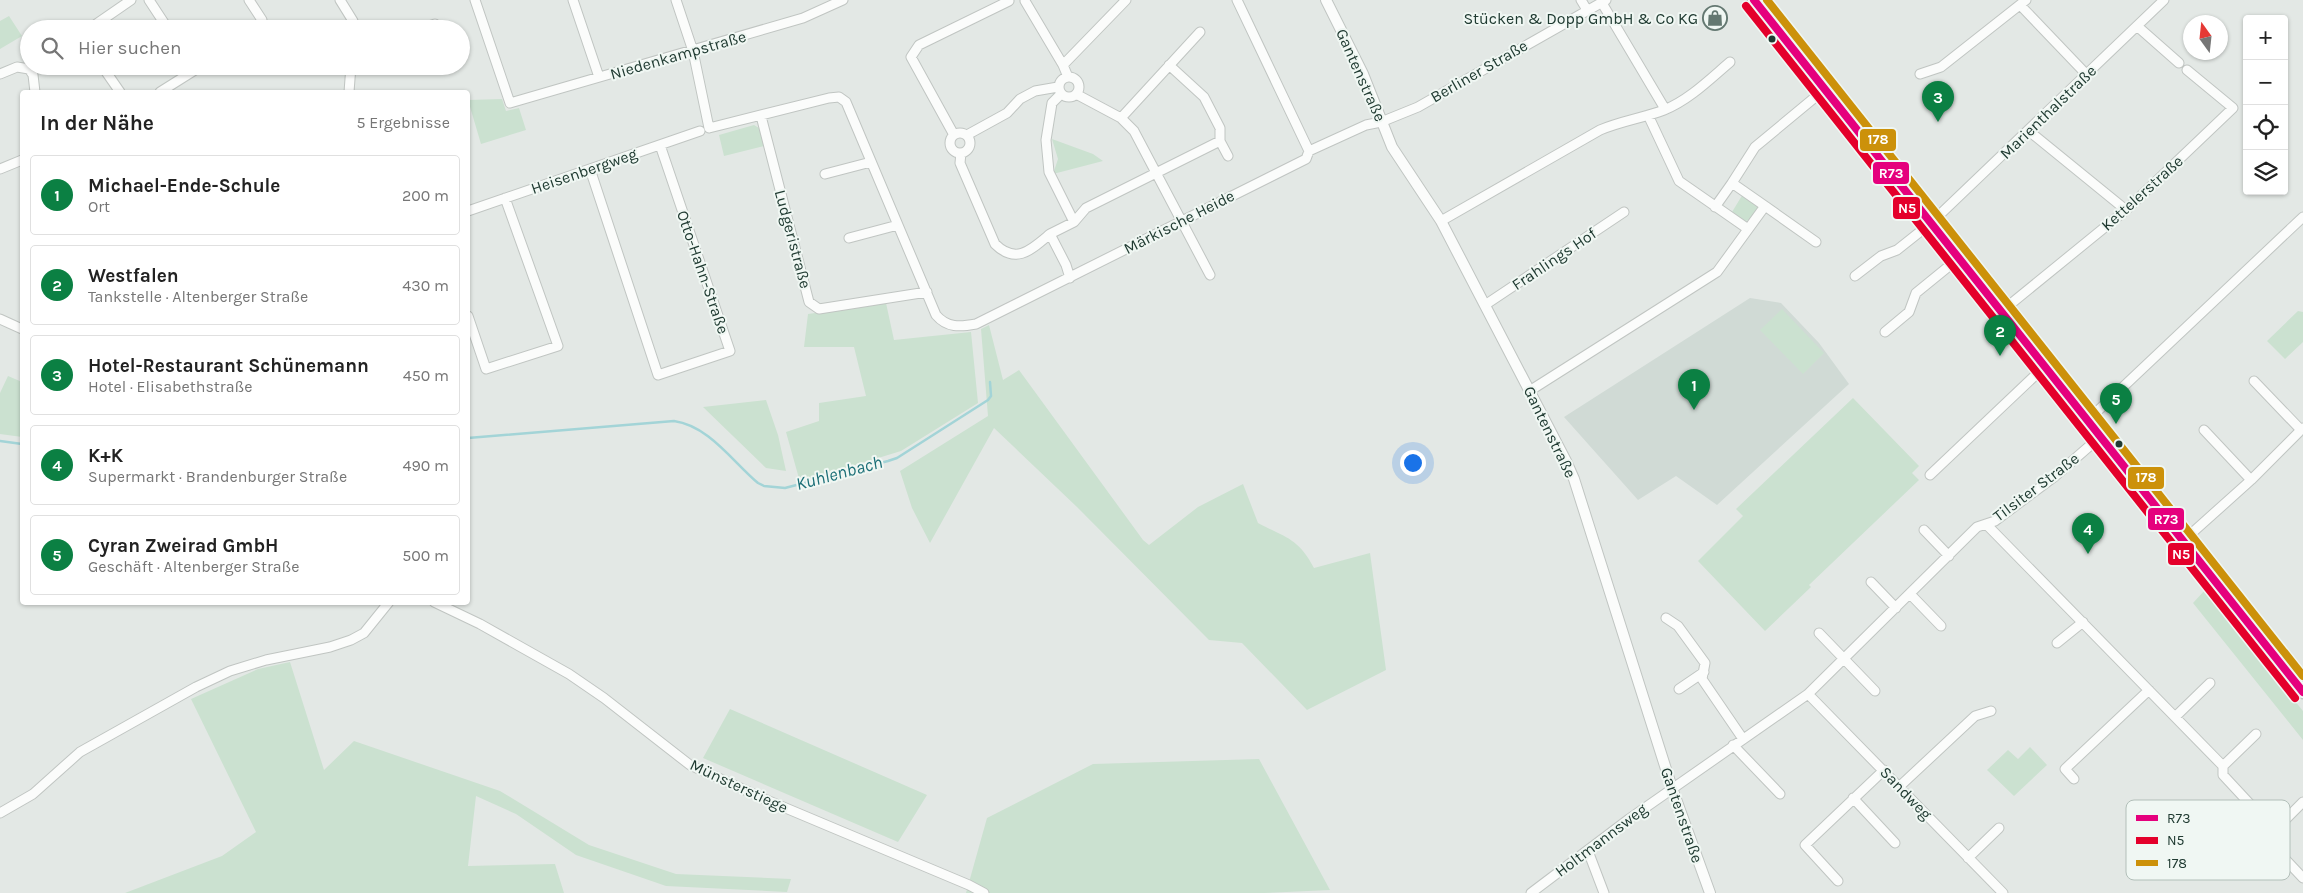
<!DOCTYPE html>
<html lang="de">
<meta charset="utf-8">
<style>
:root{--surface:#fff;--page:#f2f2f2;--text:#222;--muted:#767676;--line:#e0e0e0;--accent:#0b8043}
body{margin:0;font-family:Karla,sans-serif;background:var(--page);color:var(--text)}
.controls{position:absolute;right:15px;top:15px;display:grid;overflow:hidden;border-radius:5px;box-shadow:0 1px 4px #0004}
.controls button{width:45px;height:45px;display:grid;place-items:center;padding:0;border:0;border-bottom:1px solid var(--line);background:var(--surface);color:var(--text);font:25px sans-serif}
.compass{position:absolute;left:2183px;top:15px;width:45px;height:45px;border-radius:50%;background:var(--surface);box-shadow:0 1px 4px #0004;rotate:345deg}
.you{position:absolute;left:1412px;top:462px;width:18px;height:18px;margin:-12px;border:4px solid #fff;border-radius:50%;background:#1a73e8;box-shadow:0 0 0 8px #1a73e833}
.badge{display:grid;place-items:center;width:32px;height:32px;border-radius:50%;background:var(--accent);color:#fff;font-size:16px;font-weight:700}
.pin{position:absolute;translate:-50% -41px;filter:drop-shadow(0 1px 2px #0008)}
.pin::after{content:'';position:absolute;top:26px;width:18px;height:15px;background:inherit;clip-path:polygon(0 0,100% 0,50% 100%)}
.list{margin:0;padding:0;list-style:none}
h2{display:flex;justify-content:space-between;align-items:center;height:65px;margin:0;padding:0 20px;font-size:21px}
h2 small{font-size:16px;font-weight:400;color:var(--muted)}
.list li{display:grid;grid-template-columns:32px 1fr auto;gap:15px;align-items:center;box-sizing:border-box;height:80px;margin:0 10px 10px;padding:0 10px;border:1px solid var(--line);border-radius:5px}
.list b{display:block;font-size:19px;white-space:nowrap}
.list p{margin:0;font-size:16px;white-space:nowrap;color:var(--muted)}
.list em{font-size:16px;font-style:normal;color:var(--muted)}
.icon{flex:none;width:28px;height:28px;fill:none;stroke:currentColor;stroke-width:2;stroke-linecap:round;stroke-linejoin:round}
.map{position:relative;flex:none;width:2303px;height:893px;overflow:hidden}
.search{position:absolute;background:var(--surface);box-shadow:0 1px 4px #0004;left:20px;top:20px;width:450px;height:55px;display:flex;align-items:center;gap:12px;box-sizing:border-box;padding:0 18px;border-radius:28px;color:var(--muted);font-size:19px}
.panel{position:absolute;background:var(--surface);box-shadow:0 1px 4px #0004;left:20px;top:90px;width:450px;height:515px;border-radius:5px}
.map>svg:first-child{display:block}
.built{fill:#d0dad5}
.green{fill:#cbe1d0}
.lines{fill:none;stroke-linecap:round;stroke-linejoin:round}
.stream{stroke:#a3d4d7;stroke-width:2.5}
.minor-casing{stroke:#c0c5c2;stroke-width:11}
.tertiary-casing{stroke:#c0c5c2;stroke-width:12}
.secondary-casing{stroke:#bec6c2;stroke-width:15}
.minor{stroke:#fbfcfb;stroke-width:9}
.tertiary{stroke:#fbfcfb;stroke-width:10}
.secondary{stroke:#fbfcfb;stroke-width:12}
.bus-1-casing{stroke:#f0f7f3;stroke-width:11}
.bus-2-casing{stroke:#f0f7f3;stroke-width:11}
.bus-3-casing{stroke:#f0f7f3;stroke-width:11}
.bus-1{stroke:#e5007d;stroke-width:8}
.bus-2{stroke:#e4002b;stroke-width:8}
.bus-3{stroke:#cc910a;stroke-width:8}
.bus-dot{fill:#203b32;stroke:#f0f7f3;stroke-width:2}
.labels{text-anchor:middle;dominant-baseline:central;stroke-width:4;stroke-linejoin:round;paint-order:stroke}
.poi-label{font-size:16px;fill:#203b32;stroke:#f0f7f3;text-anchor:end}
.street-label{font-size:16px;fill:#203b32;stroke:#f0f7f3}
.water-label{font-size:18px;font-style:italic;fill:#1b6f77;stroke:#f0f7f3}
.key{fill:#f0f7f3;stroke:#b2bfb9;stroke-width:1}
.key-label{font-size:14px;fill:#203b32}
.line-badge{stroke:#f0f7f3;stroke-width:2}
.badge-label{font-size:14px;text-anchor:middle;font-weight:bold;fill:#fff}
</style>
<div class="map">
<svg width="2303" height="893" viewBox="0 0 2303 893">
<rect width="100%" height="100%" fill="#e3e8e5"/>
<path class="built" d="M1750,298L1781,303L1819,343L1849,384L1717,505L1676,476L1638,500L1564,417Z"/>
<path class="green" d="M9,16L22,36L0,49V21Z
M502,99L506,111L519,108L526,130L481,144L468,100Z
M754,125L759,128L764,146L724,156L719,135Z
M1052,139L1093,154L1103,161L1053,174L1058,159Z
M1743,194L1757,202L1759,207L1750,220L1745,221L1732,212Z
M886,303L894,340L971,332L978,403L901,451L800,482L786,432L819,421V403L866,396L854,347H804L808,314Z
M1782,309L1824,353L1803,374L1760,330Z
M2298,311L2303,312V342L2285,359L2267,341Z
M989,325L1003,380L1019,370L1143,540L1149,545L1198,507L1243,484L1258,523C1286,538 1298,538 1314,568L1370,553L1386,670L1307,710L1242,643L1209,640L1077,507L994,428L930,543L912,508L900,471L988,416L981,329Z
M8,376L22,382V437L0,434V393Z
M1853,398L1919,466L1912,473L1919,480L1809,585L1811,587L1765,631L1698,561L1743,516L1736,509Z
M766,400L778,435L786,471L766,468L703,407Z
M2205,590L2303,711V740L2193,603Z
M290,662L324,770L354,741L500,791L589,845L676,874L791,879L787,892L666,886L576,855L516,814L476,796L468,866L555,864L564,893H125L222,856L256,832L191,699L258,669Z
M730,709L927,795L898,842L703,758Z
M2030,747L2047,765L2014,796L1987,770L2008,750L2018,759Z
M1259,759L1330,890L1264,893H966L987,818L1093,764Z"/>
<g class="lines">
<path class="stream" d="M468,438L674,421C709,426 732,461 758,483L764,486L785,488L888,461L897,458L988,400L991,396L990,382
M0,441L22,444"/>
<defs>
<path id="minor" d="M149,0L168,29
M249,0L262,20
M340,0L353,21V29
M475,0L510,103L803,18L843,0
M573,0L599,77
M676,0L693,51L709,128L829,98L839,97L846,102L936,315C947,328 960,327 976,324L1306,159L1309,151L1366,125L1381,122L1418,107L1606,0
M1237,0L1309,151
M1581,0L1587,10
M1025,1L1063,65L1068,77
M1602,3L1665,109
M2021,6L2087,75
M2137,26L2179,63
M89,29L131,0
M420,29L435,24
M1063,65L1126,0
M1169,65L1204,97L1220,128V141L1228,156
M102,66L120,92
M0,74L17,67L29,69L33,75L35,92
M1920,74L1941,67L2026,0
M1059 87a10 10 0 1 1 20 0a10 10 0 1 1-20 0Z
M160,92L195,70L193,66
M349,92L351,66
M1061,94L1052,103L1046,140L1049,172L1074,222
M1076,94L1121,118L1134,131L1210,275
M1648,115L1679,181L1748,229
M761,116L809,302L819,309L927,292
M1121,118L1200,32
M2029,131L2126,210
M950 143a10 10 0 1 1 20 0a10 10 0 1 1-20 0Z
M954,135L911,57L919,45L1009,1
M967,135L1007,113L1020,99L1035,91L1058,87
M961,153L960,163L995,244C1016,265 1031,250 1050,234L1066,265L1070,278
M0,169L22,160
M590,169L658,375L730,351L660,145
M825,174L871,162
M1732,183L1755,147L1825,89
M1765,206L1816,242
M468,211L700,131
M1441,221L1600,130C1621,121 1643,118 1664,110C1689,100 1710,79 1730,62
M1050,234L1074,222L1086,208L1220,141
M849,238L898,225
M1855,276L1881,256L1897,250L1931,223L2164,0
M1485,305L1624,212
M2002,311L2126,210L2233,108L2187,70
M468,316L486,369L558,346L505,198
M0,319L22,329
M1885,332L1909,312L1916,293L1959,258
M2254,381L2301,430
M1531,390L1717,272L1765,206L1732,183L1715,207
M2088,420L2303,217
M2204,430L2251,480
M1930,475L2045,366
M1986,524L2223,766
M1924,530L1949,556
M2183,541L2251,480L2303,428
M1871,582L1896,608
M1911,595L1941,626
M434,602L480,624L569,674L604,698L690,765L769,801L969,885L984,893
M1666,618L1678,626L1705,663L1702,679L1743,739
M1819,633L1875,691
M2057,643L2083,622
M1679,689L1704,672
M1808,694L2003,893
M2175,717L2210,683
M2256,734L2223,766V775L2262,817L2269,842L2303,878
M1733,745L1780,794
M2074,779L2065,769L2149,690
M1900,786L1975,716L1991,711
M1853,798L1895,843
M0,813L33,794L80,752L196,687L230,671L266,660L330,647L351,640L364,633L389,602
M2266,830L2281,824L2303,802
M1588,851L1604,893
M1968,858L1999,828
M1838,881L1805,845L1884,770
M1531,893L1629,819L1808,694L1977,527L1995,521L2054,477L2101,436"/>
<path id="tertiary" d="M1326,0L1363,74L1392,147L1441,221L1566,461L1574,479L1672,788L1710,893"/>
<path id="secondary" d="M1754,0L2303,692"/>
</defs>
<use href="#minor" class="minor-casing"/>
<use href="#tertiary" class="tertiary-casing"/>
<use href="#secondary" class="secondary-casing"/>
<use href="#minor" class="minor"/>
<use href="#tertiary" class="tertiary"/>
<use href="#secondary" class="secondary"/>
<defs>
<path id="bus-1" d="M1754,0L2303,692"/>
<path id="bus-2" d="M1746,6L2295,698"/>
<path id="bus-3" d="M1767,0L2303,676"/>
</defs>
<use href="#bus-1" class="bus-1-casing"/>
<use href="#bus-2" class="bus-2-casing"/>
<use href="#bus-3" class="bus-3-casing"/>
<use href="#bus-1" class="bus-1"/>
<use href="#bus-2" class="bus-2"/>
<use href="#bus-3" class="bus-3"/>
</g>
<defs>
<symbol id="shop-ring" viewBox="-11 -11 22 22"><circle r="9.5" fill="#f0f7f3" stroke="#647871" stroke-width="1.5"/><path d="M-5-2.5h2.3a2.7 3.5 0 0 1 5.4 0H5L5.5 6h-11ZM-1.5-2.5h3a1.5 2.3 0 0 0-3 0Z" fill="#647871"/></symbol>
</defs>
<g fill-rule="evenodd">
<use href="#shop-ring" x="1701" y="4" width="28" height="28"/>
</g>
<g class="bus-dot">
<circle cx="1772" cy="39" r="4.5"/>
<circle cx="2119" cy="444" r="4.5"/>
</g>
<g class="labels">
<g class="poi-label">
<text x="1698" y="18">Stücken &amp; Dopp GmbH &amp; Co KG</text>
</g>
<g class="street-label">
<text transform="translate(678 55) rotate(-16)">Niedenkampstraße</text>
<text transform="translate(1479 71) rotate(-30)">Berliner Straße</text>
<text transform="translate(1361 75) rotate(66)">Gantenstraße</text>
<text transform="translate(2048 112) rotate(-44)">Marienthalstraße</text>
<text transform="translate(584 171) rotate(-19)">Heisenbergweg</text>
<text transform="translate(2142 193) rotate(-42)">Kettelerstraße</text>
<text transform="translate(1179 222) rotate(-27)">Märkische Heide</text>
<text transform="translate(793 239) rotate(75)">Ludgeristraße</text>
<text transform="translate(1554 259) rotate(-34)">Frahlings Hof</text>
<text transform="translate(703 272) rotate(71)">Otto-Hahn-Straße</text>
<text transform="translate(1550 432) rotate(64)">Gantenstraße</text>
<text transform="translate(2036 487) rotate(-37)">Tilsiter Straße</text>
<text transform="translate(739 786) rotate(25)">Münsterstiege</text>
<text transform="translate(1906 793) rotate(46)">Sandweg</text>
<text transform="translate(1682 815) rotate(71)">Gantenstraße</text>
<text transform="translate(1601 840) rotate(-37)">Holtmannsweg</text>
</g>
<g class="water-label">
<text transform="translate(839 473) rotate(-15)">Kuhlenbach</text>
</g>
</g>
<rect x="2126" y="800" width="164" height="80" rx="8" class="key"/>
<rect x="2136" y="815" width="22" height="6" fill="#e5007d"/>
<rect x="2136" y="837" width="22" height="7" fill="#e4002b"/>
<rect x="2136" y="860" width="22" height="6" fill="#cc910a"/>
<g class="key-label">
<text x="2167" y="823">R73</text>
<text x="2167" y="845">N5</text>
<text x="2167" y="868">178</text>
</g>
<g class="line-badge">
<rect x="1859" y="128" width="38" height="24" rx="5" fill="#cc910a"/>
<rect x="1872" y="161" width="38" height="24" rx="5" fill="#e5007d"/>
<rect x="1892" y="196" width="29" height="24" rx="5" fill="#e4002b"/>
<rect x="2127" y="466" width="38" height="24" rx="5" fill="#cc910a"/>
<rect x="2147" y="507" width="38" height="24" rx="5" fill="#e5007d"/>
<rect x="2167" y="542" width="28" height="24" rx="5" fill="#e4002b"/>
</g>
<g class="badge-label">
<text x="1878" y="144">178</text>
<text x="1891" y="178">R73</text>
<text x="1907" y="213">N5</text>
<text x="2146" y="482">178</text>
<text x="2166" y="524">R73</text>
<text x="2181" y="559">N5</text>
</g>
</svg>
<div class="controls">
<button>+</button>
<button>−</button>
<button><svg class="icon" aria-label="locate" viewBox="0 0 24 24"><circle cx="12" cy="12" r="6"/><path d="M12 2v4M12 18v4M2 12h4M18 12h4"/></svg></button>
<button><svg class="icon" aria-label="layers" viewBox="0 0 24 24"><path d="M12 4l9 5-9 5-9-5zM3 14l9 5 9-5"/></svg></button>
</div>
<svg class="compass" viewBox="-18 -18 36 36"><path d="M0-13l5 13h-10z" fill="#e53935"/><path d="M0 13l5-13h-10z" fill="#767676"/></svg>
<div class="you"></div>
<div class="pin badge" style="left:1694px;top:410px">1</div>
<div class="pin badge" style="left:2000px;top:356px">2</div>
<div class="pin badge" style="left:1938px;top:122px">3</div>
<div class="pin badge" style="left:2088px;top:554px">4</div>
<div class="pin badge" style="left:2116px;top:424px">5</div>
<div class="search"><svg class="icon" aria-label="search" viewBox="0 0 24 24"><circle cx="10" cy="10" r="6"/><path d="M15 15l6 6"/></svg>Hier suchen</div>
<section class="panel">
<h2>In der Nähe<small>5 Ergebnisse</small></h2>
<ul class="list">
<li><span class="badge">1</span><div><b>Michael-Ende-Schule</b><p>Ort</p></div><em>200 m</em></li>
<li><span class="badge">2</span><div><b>Westfalen</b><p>Tankstelle · Altenberger Straße</p></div><em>430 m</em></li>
<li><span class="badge">3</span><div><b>Hotel-Restaurant Schünemann</b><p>Hotel · Elisabethstraße</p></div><em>450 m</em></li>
<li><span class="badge">4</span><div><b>K+K</b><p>Supermarkt · Brandenburger Straße</p></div><em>490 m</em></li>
<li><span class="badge">5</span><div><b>Cyran Zweirad GmbH</b><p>Geschäft · Altenberger Straße</p></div><em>500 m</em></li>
</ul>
</section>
</div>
